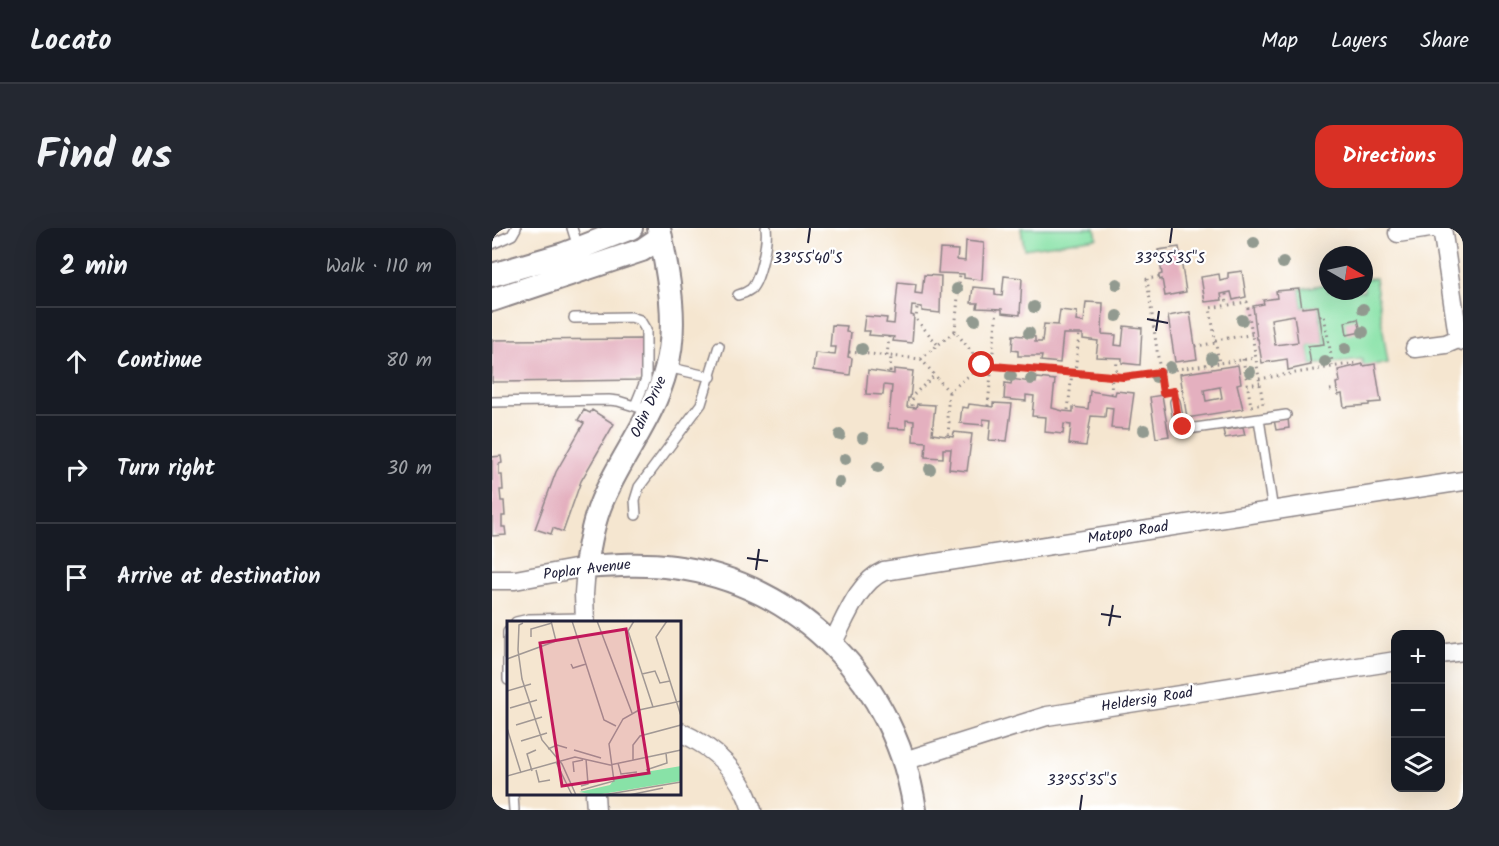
<!DOCTYPE html>
<meta charset="utf-8">
<style>
:root{--surface:#171b24;--page:#242831;--text:#f1f3f6;--muted:#9ea1a6;--line:#363941;--accent:#d93025}
body{margin:0;font-family:Kalam,sans-serif;background:var(--page);color:var(--text)}
.controls{position:absolute;right:18px;bottom:18px;display:grid;overflow:hidden;border-radius:12px;box-shadow:0 6px 24px #0002}
.controls button{width:54px;height:54px;display:grid;place-items:center;padding:0;border:0;border-bottom:2px solid var(--line);background:var(--surface);color:var(--text);font:30px sans-serif}
.compass{position:absolute;left:827px;top:18px;width:54px;height:54px;border-radius:50%;background:var(--surface);box-shadow:0 6px 24px #0002;rotate:99deg}
.stop{position:absolute;width:18px;height:18px;margin:-14px;border:4px solid #d93025;border-radius:50%;background:#fff}
.stop.end{background:#d93025;border-color:#fff;box-shadow:0 2px 6px #0008}
.list{margin:0;padding:0;list-style:none}
h2{display:flex;justify-content:space-between;align-items:center;height:78px;margin:0;padding:0 24px;font-size:26px}
h2 small{font-size:20px;font-weight:400;color:var(--muted)}
.list li{display:grid;grid-template-columns:39px 1fr auto;gap:18px;align-items:center;box-sizing:border-box;height:108px;padding:0 24px;border-top:2px solid var(--line)}
.list b{display:block;font-size:22px;white-space:nowrap}
.list em{font-size:20px;font-style:normal;color:var(--muted)}
.icon{flex:none;width:33px;height:33px;fill:none;stroke:currentColor;stroke-width:2;stroke-linecap:round;stroke-linejoin:round}
.map{position:relative;flex:none;width:971px;height:582px;overflow:hidden;border-radius:18px}
header{display:flex;align-items:center;gap:36px;box-sizing:border-box;height:84px;padding:0 30px;background:var(--surface);border-bottom:2px solid var(--line)}
header strong{font-size:28px}
nav{display:flex;gap:33px;margin-inline-start:auto;font-size:21px}
.intro{display:flex;align-items:center;justify-content:space-between;box-sizing:border-box;height:144px;padding:0 36px}
h1{margin:0;font-size:42px}
.button{padding:15px 27px;border-radius:18px;background:var(--accent);color:#fff;font-size:21px;font-weight:700}
main{display:flex;gap:36px;padding:0 36px}
aside{flex:1;background:var(--surface);border-radius:18px;box-shadow:0 6px 24px #0002}
.map>svg:first-child{display:block}
.green{fill:#88e2a7;stroke:#558271;stroke-width:1.5}
.building{fill:#e4b0bf;fill-rule:evenodd}
.lines{fill:none;stroke-linecap:round;stroke-linejoin:round}
.service-casing{stroke:#8c8486;stroke-width:12}
.minor-casing{stroke:#8c8486;stroke-width:21}
.tertiary-casing{stroke:#8c8486;stroke-width:26}
.path{stroke:#8c8486;stroke-width:3;stroke-dasharray:1.5 4.5;stroke-linecap:butt}
.service{stroke:#fff;stroke-width:9}
.minor{stroke:#fff;stroke-width:18}
.tertiary{stroke:#fff;stroke-width:22}
.tree{fill:#929a90}
.route{stroke:#d93025;stroke-width:8}
.ticks{fill:none;stroke:#22223b;stroke-width:2}
.labels{text-anchor:middle;dominant-baseline:central;stroke-width:4.5;stroke-linejoin:round;paint-order:stroke}
.street-label{font-size:15px;fill:#22223b;stroke:#fff}
.inset-road{fill:none;stroke:#a19894;stroke-width:1.5}
.view{fill:#c2185b;fill-opacity:0.15;stroke:#c2185b;stroke-width:3}
.inset-edge{fill:none;stroke:#22223b;stroke-width:3}
.ticks-label{font-size:15px;text-anchor:middle;fill:#22223b;stroke:#fff;stroke-width:4.5;stroke-linejoin:round;paint-order:stroke}
</style>
<header>
<strong>Locato</strong>
<nav><a>Map</a><a>Layers</a><a>Share</a></nav>
</header>
<div class="intro"><h1>Find us</h1><a class="button">Directions</a></div>
<main>
<aside>
<h2>2 min<small>Walk · 110 m</small></h2>
<ul class="list">
<li><svg class="icon" aria-label="ahead" viewBox="0 0 24 24"><path d="M12 20V5M6 11l6-6 6 6"/></svg><div><b>Continue</b></div><em>80 m</em></li>
<li><svg class="icon" aria-label="right" viewBox="0 0 24 24"><path d="M7 20v-9h11M14 6l5 5-5 5"/></svg><div><b>Turn right</b></div><em>30 m</em></li>
<li><svg class="icon" aria-label="arrive" viewBox="0 0 24 24"><path d="M6 21V4h12l-3 4 3 4H6"/></svg><div><b>Arrive at destination</b></div></li>
</ul>
</aside>
<div class="map">
<svg width="971" height="582" viewBox="0 0 971 582">
<rect width="100%" height="100%" fill="#fff"/>
<filter id="ink" filterUnits="userSpaceOnUse"><feTurbulence type="fractalNoise" baseFrequency=".0167" numOctaves="2"/><feDisplacementMap in="SourceGraphic" scale="12" xChannelSelector="R" yChannelSelector="G"/><feConvolveMatrix kernelMatrix="1 2 1 2 8 2 1 2 1" color-interpolation-filters="sRGB"/></filter>
<filter id="wash" filterUnits="userSpaceOnUse"><feTurbulence type="fractalNoise" baseFrequency=".008" numOctaves="4" result="noise"/><feDisplacementMap in="SourceGraphic" scale="24" xChannelSelector="R" yChannelSelector="G"/><feGaussianBlur stdDeviation="1.35" result="paint"/><feColorMatrix in="noise" values="0 0 0 0 0 0 0 0 0 0 0 0 0 0 0 0 0 1.4 0 .05"/><feComposite in="paint" operator="in"/></filter>
<g filter="url(#wash)">
<rect width="100%" height="100%" fill="#f5e6d0"/>
<path class="green" d="M529,0H603L605,10L532,21Z
M883,50L896,135L871,138L870,131L819,137L816,118L832,115L826,78L810,80L807,61L836,56V63H872V51Z"/>
<g id="blocks">
<path class="building" d="M474,13L492,15L490,52L472,50V46L446,45L448,21L466,22L465,32L473,33Z
M687,19L694,64L673,68L670,51L668,52L667,49V47L670,46L666,22Z
M750,43L754,69L741,72L739,64L729,66L730,72L713,74L709,49L727,46L728,53L736,51V45Z
M432,47L449,48L448,85L430,83V79L420,78L419,87L422,88L420,115L401,113L402,109L377,107L378,103H371L373,88L395,90L394,95L402,96L406,54L424,56L423,65L430,66Z
M512,48L530,50L528,87L510,85V81L485,80L486,75H479L481,59L503,61V67L510,68Z
M807,61L810,80L826,78L832,116L816,118L819,137L796,142L795,131L770,135L766,111H765L761,78L772,76L771,72L785,70L784,63ZM802,87L806,114L783,117L779,91Z
M594,74L611,75L610,106L624,107L623,117L630,118L632,98L650,100L648,137L630,135V130L604,129L606,113L591,111V106H571L568,135L549,133L550,128H526V123L520,122L521,107L543,109V114H550L552,96L566,97L568,82L585,84L584,93L592,94Z
M698,84L705,131L683,134L676,88Z
M866,91L869,104L855,107L853,94Z
M340,97L355,98L354,104L359,105L356,129L360,130L358,147L321,142L323,125L343,127L344,119H338Z
M151,111V152L0,154V112Z
M871,136V138L883,136L889,174L877,175V177L852,179L850,166L846,167L844,155L848,154L846,142Z
M746,137L749,155L745,156L751,181L695,190L688,146ZM728,159L730,170L714,173L712,162Z
M402,141L421,143L418,170H416L415,179L424,180L425,176L443,177L440,206L461,209L462,204L480,206L475,243L457,241L459,221H451V230L433,229L434,214L421,213L422,193L414,192V201L396,200L400,158L392,157L391,167L374,166L376,142L402,146Z
M545,150L563,152L560,180L571,183L581,184V179L596,181L598,163L623,167L624,163L642,165L637,201L619,200L621,180L614,179L613,189L599,188L594,218L577,216L579,197L572,196L571,206L553,204L554,189L540,188L542,168L534,167V173L512,171L513,155L519,156L520,151L544,155Z
M670,167L677,208L664,210L658,169Z
M501,175L520,176L515,213L497,212L499,192L491,191V197L468,195L470,179L476,180L477,176L501,179Z
M92,182L98,185L100,182L122,196L89,253L71,304L61,300L59,306L43,301L64,244L92,195L86,192Z
M796,190L797,200L784,202L782,192Z
M751,199L753,207L733,210L731,202Z
M9,228L10,235L7,236V247H10L11,262H8L9,273H12L13,288H10V299H13L14,307L0,308V229Z"/>
</g>
</g>
<g filter="url(#ink)">
<use href="#blocks" fill-opacity="0" stroke="#8c8486" stroke-width="1.5"/>
<g class="lines">
<defs>
<path id="service" d="M80,0L86,19
M0,16L20,7L24,0
M246,67C250,66 255,64 259,61C268,52 276,13 274,0
M82,90L139,89L148,92L154,102V151L143,178
M175,139L219,149
M0,174L117,172L126,173L158,183
M683,174C685,185 685,196 696,201L767,191
M781,283L767,191L794,187
M144,287L143,272L147,259L209,176L227,118
M24,394L37,391L93,390
M16,404V452
M21,567L22,582"/>
<path id="minor" d="M950,0L965,101L971,113
M906,5L938,0
M923,120L954,116L968,110
M0,352H23L94,339L92,366L93,394
M340,416C353,392 366,354 392,343L971,253
M948,426L971,423
M188,504C222,519 249,545 260,582
M412,533L555,488L904,433
M103,566L104,582"/>
<path id="tertiary" d="M167,0C176,45 187,96 174,141C162,189 129,228 110,273C101,294 97,317 94,339C123,337 152,335 181,339C307,354 405,457 423,582
M0,47L72,26L139,0
M0,72L150,22L169,9"/>
</defs>
<use href="#service" class="service-casing"/>
<use href="#minor" class="minor-casing"/>
<use href="#tertiary" class="tertiary-casing"/>
<path class="path" d="M667,49L655,51L671,165L677,164
M734,66L735,76
M425,80L424,91L446,117
M828,88L832,87L841,139
M463,103L468,46
M723,112L764,106
M703,118L724,115
M357,124L429,131L463,103L490,137L631,149L727,135
M395,128L397,109
M429,131L457,164L490,137
M751,131L759,178L771,176C766,142 760,108 755,74L718,80L727,135L764,130
M398,144L399,128
M583,145L587,107
M624,149L625,131
M767,151L864,135L865,137
M755,157L768,155
M838,162L845,161
M619,166L620,148
M420,178L421,167L443,147
M496,178L505,81
M576,182L580,145
M456,207L457,194L455,190L457,164"/>
<use href="#service" class="service"/>
<use href="#minor" class="minor"/>
<use href="#tertiary" class="tertiary"/>
</g>
<g class="tree">
<circle cx="762" cy="15" r="6"/>
<circle cx="791" cy="35" r="6"/>
<circle cx="625" cy="56" r="6"/>
<circle cx="465" cy="61" r="6"/>
<circle cx="542" cy="79" r="6"/>
<circle cx="871" cy="81" r="6"/>
<circle cx="625" cy="88" r="6"/>
<circle cx="483" cy="92" r="6"/>
<circle cx="750" cy="92" r="6"/>
<circle cx="871" cy="104" r="6"/>
<circle cx="537" cy="105" r="6"/>
<circle cx="370" cy="121" r="6"/>
<circle cx="853" cy="121" r="6"/>
<circle cx="720" cy="130" r="6"/>
<circle cx="833" cy="134" r="6"/>
<circle cx="678" cy="139" r="6"/>
<circle cx="758" cy="144" r="6"/>
<circle cx="519" cy="148" r="6"/>
<circle cx="664" cy="149" r="6"/>
<circle cx="539" cy="151" r="6"/>
<circle cx="652" cy="202" r="6"/>
<circle cx="348" cy="207" r="6"/>
<circle cx="371" cy="210" r="6"/>
<circle cx="353" cy="231" r="6"/>
<circle cx="386" cy="239" r="6"/>
<circle cx="438" cy="241" r="6"/>
<circle cx="347" cy="254" r="6"/>
</g>
</g>
<g class="lines" filter="url(#ink)">
<path class="route" d="M490,137L631,149L668,144L671,165L682,163L686,192L691,199"/>
</g>
<path class="ticks" d="M316,15L318,0M678,15L680,0M655,91L676,95M664,103L667,83M255,330L276,333M264,342L267,321M609,386L629,389M617,398L621,377M588,582L590,567"/>
<g class="labels">
<g class="street-label">
<text transform="translate(157 179) rotate(-65)">Odin Drive</text>
<text transform="translate(636 305) rotate(-9)">Matopo Road</text>
<text transform="translate(95 342) rotate(-7)">Poplar Avenue</text>
<text transform="translate(655 472) rotate(-9)">Heldersig Road</text>
</g>
</g>
<g transform="translate(15 393)">
<rect width="174" height="174" fill="#f5e6d0"/>
<path d="M174,145V160L89,174L72,171L103,164L109,156Z" fill="#88e2a7"/>
<path class="inset-road" d="M65,0L97,99L109,105M90,0L125,92M127,0L121,10L146,86M160,0L149,16L174,95M16,2L12,4L11,29L15,58L35,119L55,143L69,174M24,16V8L45,2M0,38L49,20L44,0M64,43L66,47L79,43M135,53L148,50L153,62L163,60M0,70L24,63M3,87L30,79M9,104L35,96M0,107L14,152M14,120L40,112M41,128L50,124L60,127M67,129L94,137M126,139V124L133,115L174,104M49,141L65,174M111,142L114,153L130,151M29,149L32,161L43,159M139,149L160,142L159,132M25,150L20,133L29,129M67,151L66,141L76,139M0,155L68,136L103,144L174,129M74,165L81,163L79,138M74,169L107,160L102,123L116,98L132,89L174,80M96,174L174,161M122,174L156,167"/>
<path class="view" d="M119,8L142,152L55,165L33,22Z"/>
<rect width="174" height="174" class="inset-edge"/>
</g>
<g class="ticks-label">
<text x="316" y="35">33°55'40"S</text>
<text x="678" y="35">33°55'35"S</text>
<text x="590" y="557">33°55'35"S</text>
</g>
</svg>
<div class="controls">
<button>+</button>
<button>−</button>
<button><svg class="icon" aria-label="layers" viewBox="0 0 24 24"><path d="M12 4l9 5-9 5-9-5zM3 14l9 5 9-5"/></svg></button>
</div>
<svg class="compass" viewBox="-18 -18 36 36"><path d="M0-13l5 13h-10z" fill="#e53935"/><path d="M0 13l5-13h-10z" fill="#9ea1a6"/></svg>
<div class="stop" style="left:490px;top:137px"></div>
<div class="stop end" style="left:691px;top:199px"></div>
</div>
</main>
